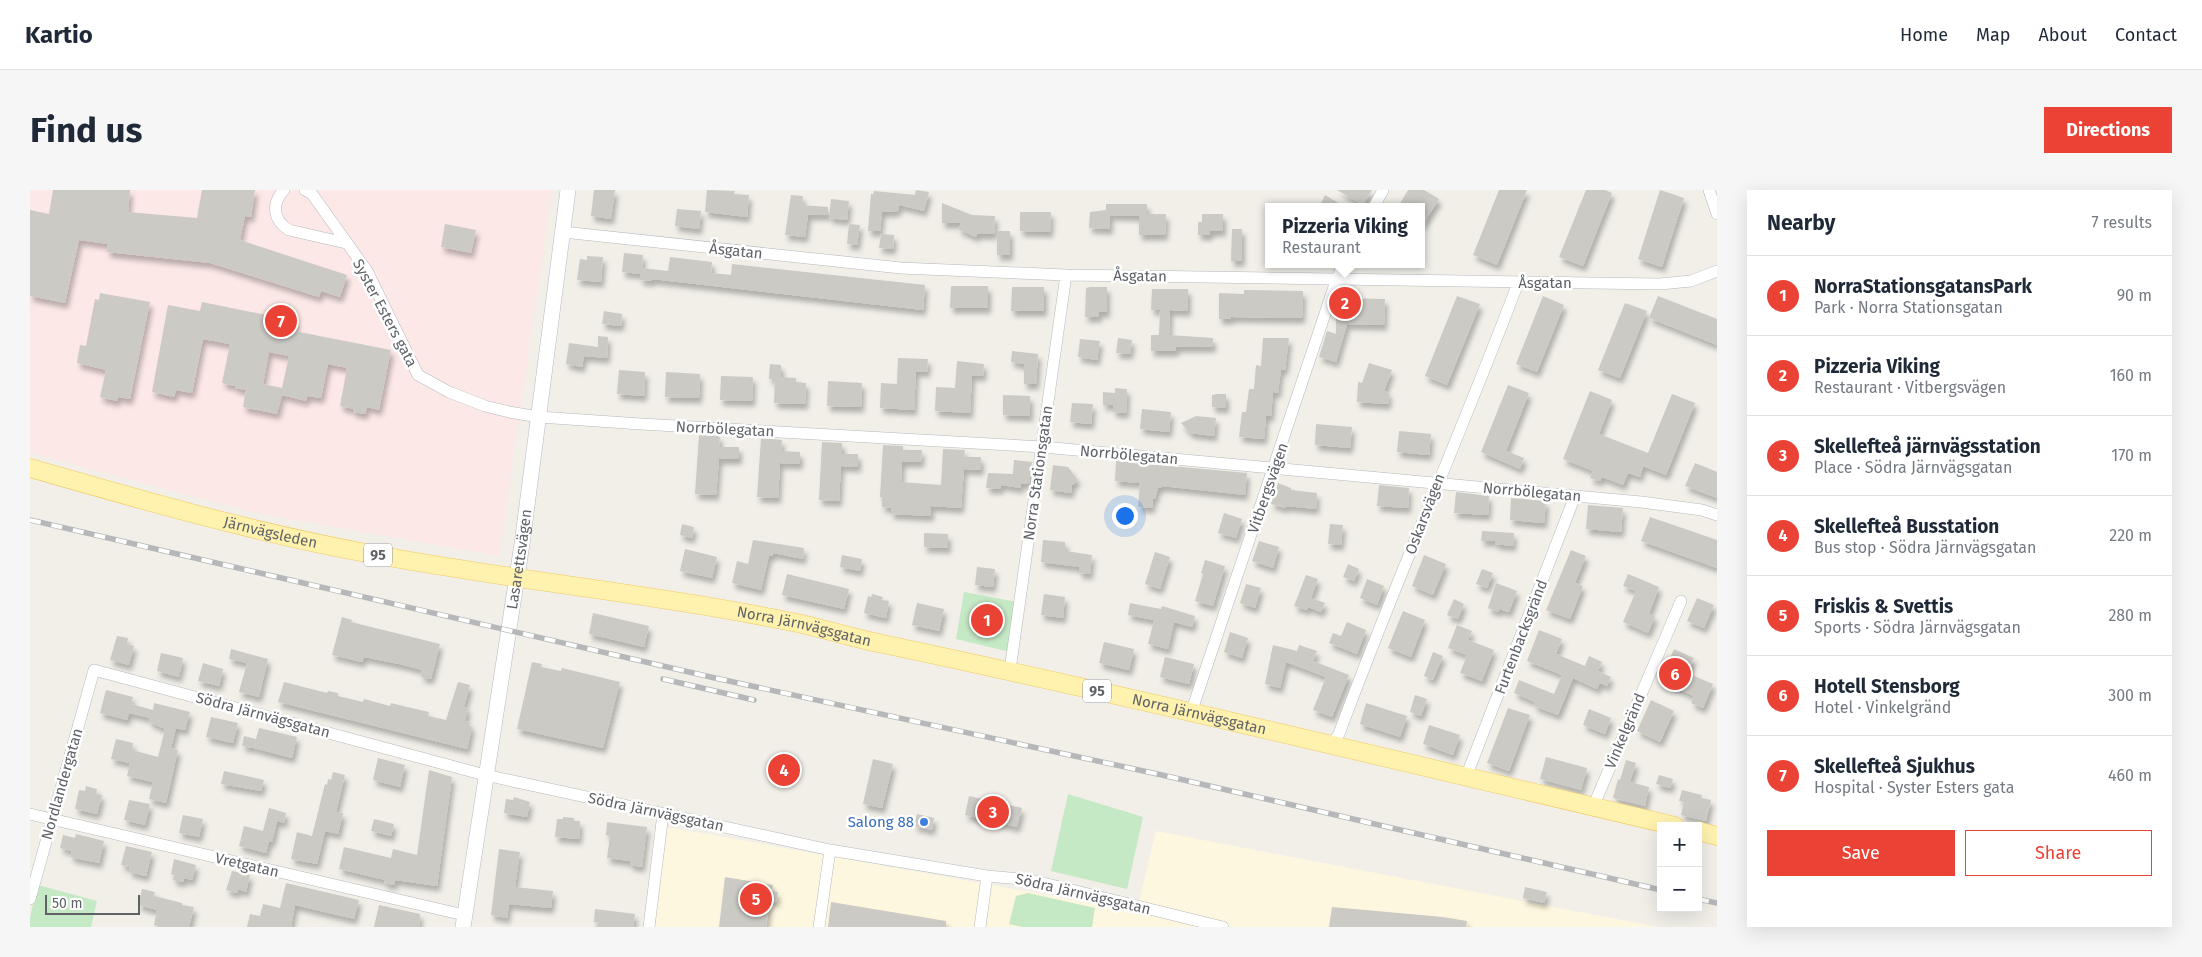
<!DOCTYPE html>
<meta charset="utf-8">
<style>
:root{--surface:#fff;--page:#f6f6f7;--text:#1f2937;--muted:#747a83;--line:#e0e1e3;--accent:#ea4335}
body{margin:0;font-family:"Fira Sans",sans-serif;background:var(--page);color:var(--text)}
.controls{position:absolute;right:15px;bottom:15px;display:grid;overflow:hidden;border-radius:0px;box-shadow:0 5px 20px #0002}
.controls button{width:45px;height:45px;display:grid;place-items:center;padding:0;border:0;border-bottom:1px solid var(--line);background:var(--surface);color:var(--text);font:25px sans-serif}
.scale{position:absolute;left:15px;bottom:12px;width:95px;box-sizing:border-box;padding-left:5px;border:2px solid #5f6368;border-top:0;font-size:14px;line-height:18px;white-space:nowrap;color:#5f6368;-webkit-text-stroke:4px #fff;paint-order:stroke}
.you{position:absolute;left:1094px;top:325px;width:18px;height:18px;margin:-12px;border:4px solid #fff;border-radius:50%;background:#1a73e8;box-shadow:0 0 0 8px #1a73e833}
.badge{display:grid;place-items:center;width:32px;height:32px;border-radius:50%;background:var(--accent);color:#fff;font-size:16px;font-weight:700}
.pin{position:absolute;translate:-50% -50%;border:2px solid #fff;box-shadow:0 1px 5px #0006}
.popup{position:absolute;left:1235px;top:13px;width:160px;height:65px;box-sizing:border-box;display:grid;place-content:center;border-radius:0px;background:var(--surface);filter:drop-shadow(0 1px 4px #0005);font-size:16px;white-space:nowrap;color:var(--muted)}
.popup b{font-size:19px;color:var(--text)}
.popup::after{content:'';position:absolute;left:50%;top:100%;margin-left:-10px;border:10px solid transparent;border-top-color:var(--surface)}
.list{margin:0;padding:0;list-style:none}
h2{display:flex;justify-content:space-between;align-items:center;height:65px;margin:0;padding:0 20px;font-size:21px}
h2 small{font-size:16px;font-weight:400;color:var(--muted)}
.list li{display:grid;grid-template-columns:32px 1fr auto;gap:15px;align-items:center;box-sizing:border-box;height:80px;padding:0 20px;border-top:1px solid var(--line)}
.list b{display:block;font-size:19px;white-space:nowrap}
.list p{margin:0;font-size:16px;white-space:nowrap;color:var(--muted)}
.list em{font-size:16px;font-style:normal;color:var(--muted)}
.actions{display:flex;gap:10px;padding:15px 20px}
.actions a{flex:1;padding:11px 0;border:1px solid var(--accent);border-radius:0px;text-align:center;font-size:18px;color:var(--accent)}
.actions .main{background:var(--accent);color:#fff}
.map{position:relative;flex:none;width:1687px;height:737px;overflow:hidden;border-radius:0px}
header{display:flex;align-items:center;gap:30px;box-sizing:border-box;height:70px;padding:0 25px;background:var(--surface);border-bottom:1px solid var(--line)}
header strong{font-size:24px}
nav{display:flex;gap:28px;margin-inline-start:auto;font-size:18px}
.intro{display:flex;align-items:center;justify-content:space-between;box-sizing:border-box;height:120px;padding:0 30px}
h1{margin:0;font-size:35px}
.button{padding:12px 22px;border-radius:0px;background:var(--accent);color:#fff;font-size:18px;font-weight:700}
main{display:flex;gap:30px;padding:0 30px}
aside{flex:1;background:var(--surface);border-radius:0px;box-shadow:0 5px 20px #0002}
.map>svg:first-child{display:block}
.commercial{fill:#fef7e0}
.medical{fill:#fce8e6}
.green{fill:#c5e8c5}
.building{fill:#cccac5;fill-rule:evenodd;filter:url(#shadow)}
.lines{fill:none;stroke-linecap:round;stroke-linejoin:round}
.minor-casing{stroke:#b5b8bc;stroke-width:12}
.secondary-casing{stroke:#b6babf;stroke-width:16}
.primary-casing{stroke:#f2c960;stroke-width:19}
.minor{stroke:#fff;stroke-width:11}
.secondary{stroke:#fff;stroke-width:15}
.primary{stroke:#fff2af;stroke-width:18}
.rail-casing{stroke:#b6b7b8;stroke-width:5.5}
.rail{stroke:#fff;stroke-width:4;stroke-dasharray:11;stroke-linecap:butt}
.shop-dot{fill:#3f7fe0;stroke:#fff;stroke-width:2}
.labels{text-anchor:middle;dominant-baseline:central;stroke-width:5;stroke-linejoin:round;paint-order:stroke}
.shield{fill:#fff;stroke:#8f9295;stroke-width:1}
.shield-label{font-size:14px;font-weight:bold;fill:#5f6368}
.street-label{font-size:15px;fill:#5f6368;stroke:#fff}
.shop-label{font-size:15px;fill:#366cbe;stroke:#fff;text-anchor:end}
</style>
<header>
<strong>Kartio</strong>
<nav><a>Home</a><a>Map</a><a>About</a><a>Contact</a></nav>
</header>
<div class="intro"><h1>Find us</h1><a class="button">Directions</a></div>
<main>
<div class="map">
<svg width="1687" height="737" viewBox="0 0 1687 737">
<defs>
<filter id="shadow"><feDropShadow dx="3" dy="5.5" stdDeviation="2.5" flood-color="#0004"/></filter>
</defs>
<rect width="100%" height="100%" fill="#f1efe8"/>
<path class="commercial" d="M637,637L1107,721L1126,641L1628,737H624Z"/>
<path class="medical" d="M0,0H522L469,366L226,323L0,263Z"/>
<path class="green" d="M934,402L987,412L980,462L926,449Z
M1038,604L1113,627L1097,699L1021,681Z
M8,695L67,711L61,737H0V727Z
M998,703L1065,718L1062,737H992L979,734L986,706Z"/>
<path class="building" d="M23,0H100L98,22L167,28L172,0H225L221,27L215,26L210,50L317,85L310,107L291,101L289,107L180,73L77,62L78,54L49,50L35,113L0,106V20L19,24Z
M564,0H585L581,29L561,26Z
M677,0L705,1L704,4L719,5L717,27L675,22Z
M886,0L899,2L894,21L869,15L868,21L852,22L850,41H838L841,4H843L844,1L885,5Z
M1307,0H1342L1333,15Z
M1378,0H1394L1409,9L1391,37V17H1368Z
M1469,0H1497L1467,75L1443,65Z
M1556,0H1575L1582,3L1553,76L1529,67Z
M1630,0L1654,8L1632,77L1608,69Z
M761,5L773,6L772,15L798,17V25H778L775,47L755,45Z
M1295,5L1315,17H1289Z
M801,9L819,11L817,30L799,28Z
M912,13L942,25L965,26L964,44H947L946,47L928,39L931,33H912Z
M1076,14H1117V24H1136L1135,45H1109V26L1080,25V39L1059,38L1060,22L1076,20Z
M647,19L671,21L669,39L645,36Z
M990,22H1021L1020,42L990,41Z
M1172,24H1193V41H1180V45H1168V32H1172Z
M415,34L446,40L441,63L411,57Z
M819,34L830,35L827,55L817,54Z
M1202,39H1212V71H1201Z
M967,41H980V65H967Z
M851,44L864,45L863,59L849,58Z
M594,63L613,65L612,78L638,81L640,67L682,72L681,83L701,85L702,74L895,95L893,120L622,89V91L610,90L611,84L592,82Z
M557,66L573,67L571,92L547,90L550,69L557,70Z
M921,96H958V118H920Z
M982,97H1014V121H981Z
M1060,97H1077V122H1069V127H1055L1056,98Z
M1122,99H1158V121L1140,120L1139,145L1183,148V157H1146V161H1121V145H1129L1130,120H1121Z
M1214,100L1273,101L1272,128L1201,127V129H1189V103L1214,104Z
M70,103L120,112L100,209L88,207L87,211L70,207L76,180L47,173L50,155L56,156L65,109L69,110Z
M1427,106L1450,114L1417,195L1395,186Z
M1513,106L1534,115L1507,182L1486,174Z
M1628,106L1687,129V155L1619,128Z
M1308,108L1355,109L1354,135L1317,134L1306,172L1289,167L1297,141L1306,144V114Z
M172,112L266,131L264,141L361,160L349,220L337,217L335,224L323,222V219L310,216L317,178L298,174L291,208L277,206L276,211L252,205L247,224L213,217L216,200L205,198V196L192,193L200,154L173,149L162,203L146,200L144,207L122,202L138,115L170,121ZM239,162L259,166L252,198L233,194Z
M1595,113L1617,121L1590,188L1568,180Z
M574,121L592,124L591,136L572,134Z
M568,146L578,147L577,168L554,166L552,177L536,174L539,153L568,157Z
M1088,148L1102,150L1100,164L1086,163Z
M1233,148H1259L1255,180L1251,179L1248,203L1243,202L1241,226H1236L1234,249L1209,247L1212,222H1216L1219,199H1224L1226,175L1231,176Z
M1050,149L1070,151L1067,170L1048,167Z
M982,161L1008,164L1006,194H994V174L981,172Z
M868,168L898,169L897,182L886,181L884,220L850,218L851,193L867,194Z
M927,171L954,174L953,186L942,185L940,223L905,221L906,197L925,198Z
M1339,173L1362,180L1354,201L1359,203L1358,214L1327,212L1328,192L1332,193Z
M740,174L751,175V187L766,188V192L776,193L775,214L744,213L745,189H739Z
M589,180L615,182L614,206L587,204Z
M636,182L670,184L669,208L635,207Z
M691,186L723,187L722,211L690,210Z
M798,191L832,193L831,217L797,216Z
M1478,195L1499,203L1476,261L1494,268L1490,279L1451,262Z
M1085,198L1097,199L1096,223L1083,222V215H1073V202L1085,203Z
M1560,201L1582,210L1569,244L1618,263L1642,204L1665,213L1636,285L1613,276L1610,287L1598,283L1593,295L1572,287L1570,291L1560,288L1563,281L1533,269Z
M1187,204H1196V218L1182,217V205Z
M973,205L1000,206V226L973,225Z
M1042,213L1063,214L1061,234L1040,232Z
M1112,219L1141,222L1139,242L1110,239Z
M1166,226L1186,228L1184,246L1160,243L1151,233Z
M1286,234L1322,237L1320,258L1285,255Z
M1369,241L1401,244L1399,265L1367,262Z
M669,245L690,246L689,257H709V269H689L686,305L665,304Z
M731,248L752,250L751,261L770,262V274L750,273L748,308L727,307Z
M792,252L812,253V264H828V277L811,276L809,311L789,310Z
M853,255L873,256V260H892L891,272H872L871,292L911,295L913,259L935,260L934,267H951V280L934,279L931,318L901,316V326L861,324V318L852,317V307H850Z
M984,270L1002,272L999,294L991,293V298L971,295L970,299L956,298L958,283L983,284Z
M1086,271L1217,283L1215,305L1132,296V298L1128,297L1125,309L1123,308L1122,318L1108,317L1110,293L1085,291Z
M1665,273L1687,282V308L1655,296Z
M1023,275L1038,277L1048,290L1042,295L1041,303L1020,300Z
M1248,293L1261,298V300L1287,303L1286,319L1256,316L1255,318L1241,314Z
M1349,295L1379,298L1378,318L1347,316Z
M1426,302L1459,306L1458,325L1424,323Z
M1481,308L1516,311L1514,333L1480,330Z
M1558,315L1593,318L1591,342L1556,339Z
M1194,323L1212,329L1206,348L1188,343Z
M1620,327L1687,350V378L1611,351Z
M652,334L664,337L662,348L650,345Z
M1300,334L1313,335L1311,355L1298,354Z
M1452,341L1484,343L1483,356L1465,354V351H1451Z
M894,343L918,344V358L894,357Z
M723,350L774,358L773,369L743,363V366L739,365L731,400L702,393L707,371L718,374Z
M1013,350L1035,352L1036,361L1062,365L1060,384L1049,383V377L1011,372Z
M1229,351L1249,357L1243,378L1222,371Z
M655,359L687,367L682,388L650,381Z
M1541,360L1556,366L1545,393L1553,396L1540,429L1516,420Z
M1125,362L1140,367L1130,399L1115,394Z
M812,365L832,369L830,381L810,377Z
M1394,365L1416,374L1403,405L1382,396Z
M1175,370L1195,376L1183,416L1165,411L1173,384L1171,383Z
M1318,374L1329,379L1324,391L1313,387Z
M947,377L965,379L963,397L945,395Z
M1452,379L1463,383L1457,398L1446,394Z
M757,384L819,399L814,419L752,405Z
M1598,384L1629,397L1619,424L1625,426L1618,443L1593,432L1606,401L1593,396Z
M1276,385L1288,389L1281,408L1295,413L1291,422L1278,417L1277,420L1264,416Z
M1337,389L1354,396L1347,415L1330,408Z
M1466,393L1487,401L1479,422L1469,419L1468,422L1458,418Z
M1216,394L1231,398L1225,418L1210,413Z
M842,404L853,407L852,410L859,411L856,428L834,423L838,406L841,407Z
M1014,404L1035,407L1033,428L1011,425Z
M1667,408L1684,415L1674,438L1657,431Z
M1424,409L1434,414L1428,429L1417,425Z
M887,413L914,419L909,441L882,435Z
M1100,413L1131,419L1132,416L1165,426L1162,437L1144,432L1138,459L1118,454L1124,430L1098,425Z
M1373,421L1395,430L1381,467L1358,458Z
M563,423L619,436L614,457L559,444Z
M312,427L322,430L321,432L410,454L401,489L391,487L392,480L369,474L334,467L332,472L302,465Z
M1317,432L1336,440L1327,464L1299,453L1303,443L1311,446Z
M1427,435L1442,441L1438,450L1464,460L1452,491L1430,483L1437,465L1418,458Z
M1509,440L1532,449L1526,464L1555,476L1559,466L1572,472L1568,481L1581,487L1577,496L1570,493L1567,499L1543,488L1528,525L1504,516L1505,512L1484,503L1489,490L1524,504L1532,485L1497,471Z
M1200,442L1218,448L1212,468L1194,462Z
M87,446L98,448L97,454L104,456L99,475L80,470Z
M1074,452L1104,459L1099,480L1069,473Z
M1243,455L1267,461L1269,455L1287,461L1283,471L1319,485L1302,527L1283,520L1296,487L1256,472L1250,498L1235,494Z
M201,459L238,469L229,507L209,502L217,473L199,469Z
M1644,459L1664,468L1657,483L1683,494L1673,518L1661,513L1664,506L1630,491Z
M1403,462L1413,466L1403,490L1394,486Z
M131,463L153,468L149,487L127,481Z
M1135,467L1164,474L1159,494L1130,487Z
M502,472L512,474L511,477L531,481L532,478L590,492L573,558L487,539Z
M173,473L193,479L189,496L168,491Z
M254,492L297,503L298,501L308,503V506L333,512L334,509L360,516L361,513L377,517L399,522L398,526L416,530L428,492L440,495L434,517L438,518L435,531L440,532L439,536L442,537L437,559L248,512Z
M76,500L103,507L101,514L123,520L124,513L160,522L155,540L146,538L141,558L148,560L136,613L119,609L123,592L97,586L100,573L81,569L86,549L103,553L102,560L128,567L135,539L119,532L120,528L99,523L97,530L70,523Z
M1385,505L1397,509L1391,526L1380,522Z
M1621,510L1644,521L1630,552L1607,541Z
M1336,513L1377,526L1370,547L1330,534Z
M1478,518L1500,525L1479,581L1457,573Z
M1559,519L1581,528L1575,544L1553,535Z
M181,527L208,533L203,553L176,547Z
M1399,535L1430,545L1423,565L1393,554Z
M229,538L267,547L262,568L224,558L226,551L223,558L212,556L214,546L226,549Z
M1516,567L1557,578L1551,600L1510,589Z
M348,568L375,575L370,597L343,590Z
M843,569L863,574L852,618L833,614Z
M1596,570L1606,573L1600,592L1619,597L1615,616L1583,608L1588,589L1590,590Z
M399,580L422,587L407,696L365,690L364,695L354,693L355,690L309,679L314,657L361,668L363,659L387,665Z
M194,581L234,590L231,601L191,594Z
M303,582L315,585L306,622L313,623L308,644L295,641L287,674L261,669L267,642L282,646L295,594L297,595L298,589L301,590Z
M1629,585L1643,589L1640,598L1626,594Z
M56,596L67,599L66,604L72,605L67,624L45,619L49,600L55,601Z
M1652,600L1672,605L1671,608L1681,610L1676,631L1651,625L1654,612L1649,611Z
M939,606L992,618L987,637L935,625Z
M484,607L500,612L497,627L474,623L476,609L483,610Z
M99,610L120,614L115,635L94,630Z
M239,618L256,623L254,633L247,631L242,652L239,651L236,663L209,656L214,636L233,641Z
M887,624L904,628L902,640L884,636Z
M153,625L173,629L169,647L149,643Z
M533,627L544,628V631H550L549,649L525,647L527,629H533Z
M344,629L364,634L361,646L341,641Z
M577,632L617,637L612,677L600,675V671L577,668L580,646L576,645Z
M46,644L74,651L69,673L40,667L42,661L30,658L33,645L45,648Z
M96,656L122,662L116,686L99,682L100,677L91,675Z
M469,659L490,662L485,697L523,701L521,718L479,714L477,728L461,725Z
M144,669L166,675L162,690L154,688L153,692L143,690L144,685L141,684Z
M202,681L220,685L216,702L208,699L207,703L196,700Z
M695,687L743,695L742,701L748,702L746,712L740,711L736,737H689Z
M256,693L329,710L324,729L265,715L261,737H217L220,724L230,726L233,714L250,718Z
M1495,697L1517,702L1514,713L1493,708Z
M112,699L125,702L124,706L152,713V715L164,717L159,737H135L124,735L127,720L108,715Z
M801,712L916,731V737H798Z
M349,715L390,724L389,737H344Z
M1302,717L1413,727L1437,731L1436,737H1299Z
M565,719L605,724L603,737H567L568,733L564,732Z"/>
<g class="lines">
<defs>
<path id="minor" d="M254,0C241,14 243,30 259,40L316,53
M275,0L282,4L337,81L388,185L419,202L455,216L479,222L509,227L611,234L1013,257L1611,312L1672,320L1687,325
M1679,0L1687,24
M1344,17L1353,0
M533,42L871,78L1036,85L1630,94L1661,91L1687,81
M980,480L1036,85
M1161,523L1307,88L1314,74
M1301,555L1309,544C1365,392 1431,244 1488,93
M1436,587L1545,306
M1563,617L1651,411
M0,624L434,725
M0,709L64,480L455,585L800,660L957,686L1001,690L1193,737
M619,737L633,624
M789,737L800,660
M950,737L957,686"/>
<g id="secondary">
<path id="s1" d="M433,737L492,354L538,0"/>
</g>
<g id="primary">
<path id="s2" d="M0,278C111,310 223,342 336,363C478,390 621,403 762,432C793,438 822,448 853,454C1118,510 1381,574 1645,636"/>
<path d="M1668,641L1687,646"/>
</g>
</defs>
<use href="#minor" class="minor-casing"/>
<use href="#secondary" class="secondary-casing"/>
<use href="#primary" class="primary-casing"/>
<use href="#minor" class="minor"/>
<use href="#secondary" class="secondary"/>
<use href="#primary" class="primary"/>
<defs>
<path id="rail" d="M0,330L685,488L1132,585L1631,700
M633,489L724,510
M1668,709L1687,713"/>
</defs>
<use href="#rail" class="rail-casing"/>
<use href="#rail" class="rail"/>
</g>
<circle class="shop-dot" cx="894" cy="632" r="5"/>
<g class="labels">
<g class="shield">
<rect x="334" y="353.5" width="28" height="23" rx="4"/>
<rect x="1053" y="489.5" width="28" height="23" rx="4"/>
</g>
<g class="shield-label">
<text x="348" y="365">95</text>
<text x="1067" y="501">95</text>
</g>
<g class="street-label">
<text transform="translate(706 61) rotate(6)">Åsgatan</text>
<text transform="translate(1110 86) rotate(1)">Åsgatan</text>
<text x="1515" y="93">Åsgatan</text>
<text transform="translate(355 123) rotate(62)">Syster Esters gata</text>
<text transform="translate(695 239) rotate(3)">Norrbölegatan</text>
<text transform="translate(1099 265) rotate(5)">Norrbölegatan</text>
<text transform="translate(1008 283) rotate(-82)">Norra Stationsgatan</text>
<text transform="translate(1238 298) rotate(-71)">Vitbergsvägen</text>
<text transform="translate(1502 302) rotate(5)">Norrbölegatan</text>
<text transform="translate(1395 324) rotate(-69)">Oskarsvägen</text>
<text stroke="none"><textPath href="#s2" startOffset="249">Järnvägsleden</textPath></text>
<text stroke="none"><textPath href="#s1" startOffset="372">Lasarettsvägen</textPath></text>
<text stroke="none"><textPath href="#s2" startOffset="791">Norra Järnvägsgatan</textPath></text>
<text transform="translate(1491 447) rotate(-69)">Furtenbacksgränd</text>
<text transform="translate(233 525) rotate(15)">Södra Järnvägsgatan</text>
<text stroke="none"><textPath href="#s2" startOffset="1196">Norra Järnvägsgatan</textPath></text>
<text transform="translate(1595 541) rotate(-67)">Vinkelgränd</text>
<text transform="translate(32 594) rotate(-74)">Nordlandergatan</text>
<text transform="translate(626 622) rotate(12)">Södra Järnvägsgatan</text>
<text transform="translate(217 675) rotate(13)">Vretgatan</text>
<text transform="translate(1053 704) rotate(13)">Södra Järnvägsgatan</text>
</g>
<g class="shop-label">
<text x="884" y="632">Salong 88</text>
</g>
</g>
</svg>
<div class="controls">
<button>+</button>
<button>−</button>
</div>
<div class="scale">50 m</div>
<div class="you"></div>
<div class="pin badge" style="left:957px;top:430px">1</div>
<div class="pin badge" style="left:1315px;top:113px">2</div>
<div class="popup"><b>Pizzeria Viking</b>Restaurant</div>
<div class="pin badge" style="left:963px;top:622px">3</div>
<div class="pin badge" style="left:754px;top:580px">4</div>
<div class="pin badge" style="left:726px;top:709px">5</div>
<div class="pin badge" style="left:1645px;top:484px">6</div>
<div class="pin badge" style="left:251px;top:131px">7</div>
</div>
<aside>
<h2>Nearby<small>7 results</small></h2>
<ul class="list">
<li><span class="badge">1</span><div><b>NorraStationsgatansPark</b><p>Park · Norra Stationsgatan</p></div><em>90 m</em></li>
<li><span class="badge">2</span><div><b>Pizzeria Viking</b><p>Restaurant · Vitbergsvägen</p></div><em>160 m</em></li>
<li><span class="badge">3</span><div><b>Skellefteå järnvägsstation</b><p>Place · Södra Järnvägsgatan</p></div><em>170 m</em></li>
<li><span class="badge">4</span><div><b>Skellefteå Busstation</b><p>Bus stop · Södra Järnvägsgatan</p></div><em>220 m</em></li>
<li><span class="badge">5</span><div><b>Friskis &amp; Svettis</b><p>Sports · Södra Järnvägsgatan</p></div><em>280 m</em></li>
<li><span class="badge">6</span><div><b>Hotell Stensborg</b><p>Hotel · Vinkelgränd</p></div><em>300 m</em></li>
<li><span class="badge">7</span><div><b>Skellefteå Sjukhus</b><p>Hospital · Syster Esters gata</p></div><em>460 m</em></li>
</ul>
<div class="actions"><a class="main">Save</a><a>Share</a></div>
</aside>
</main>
